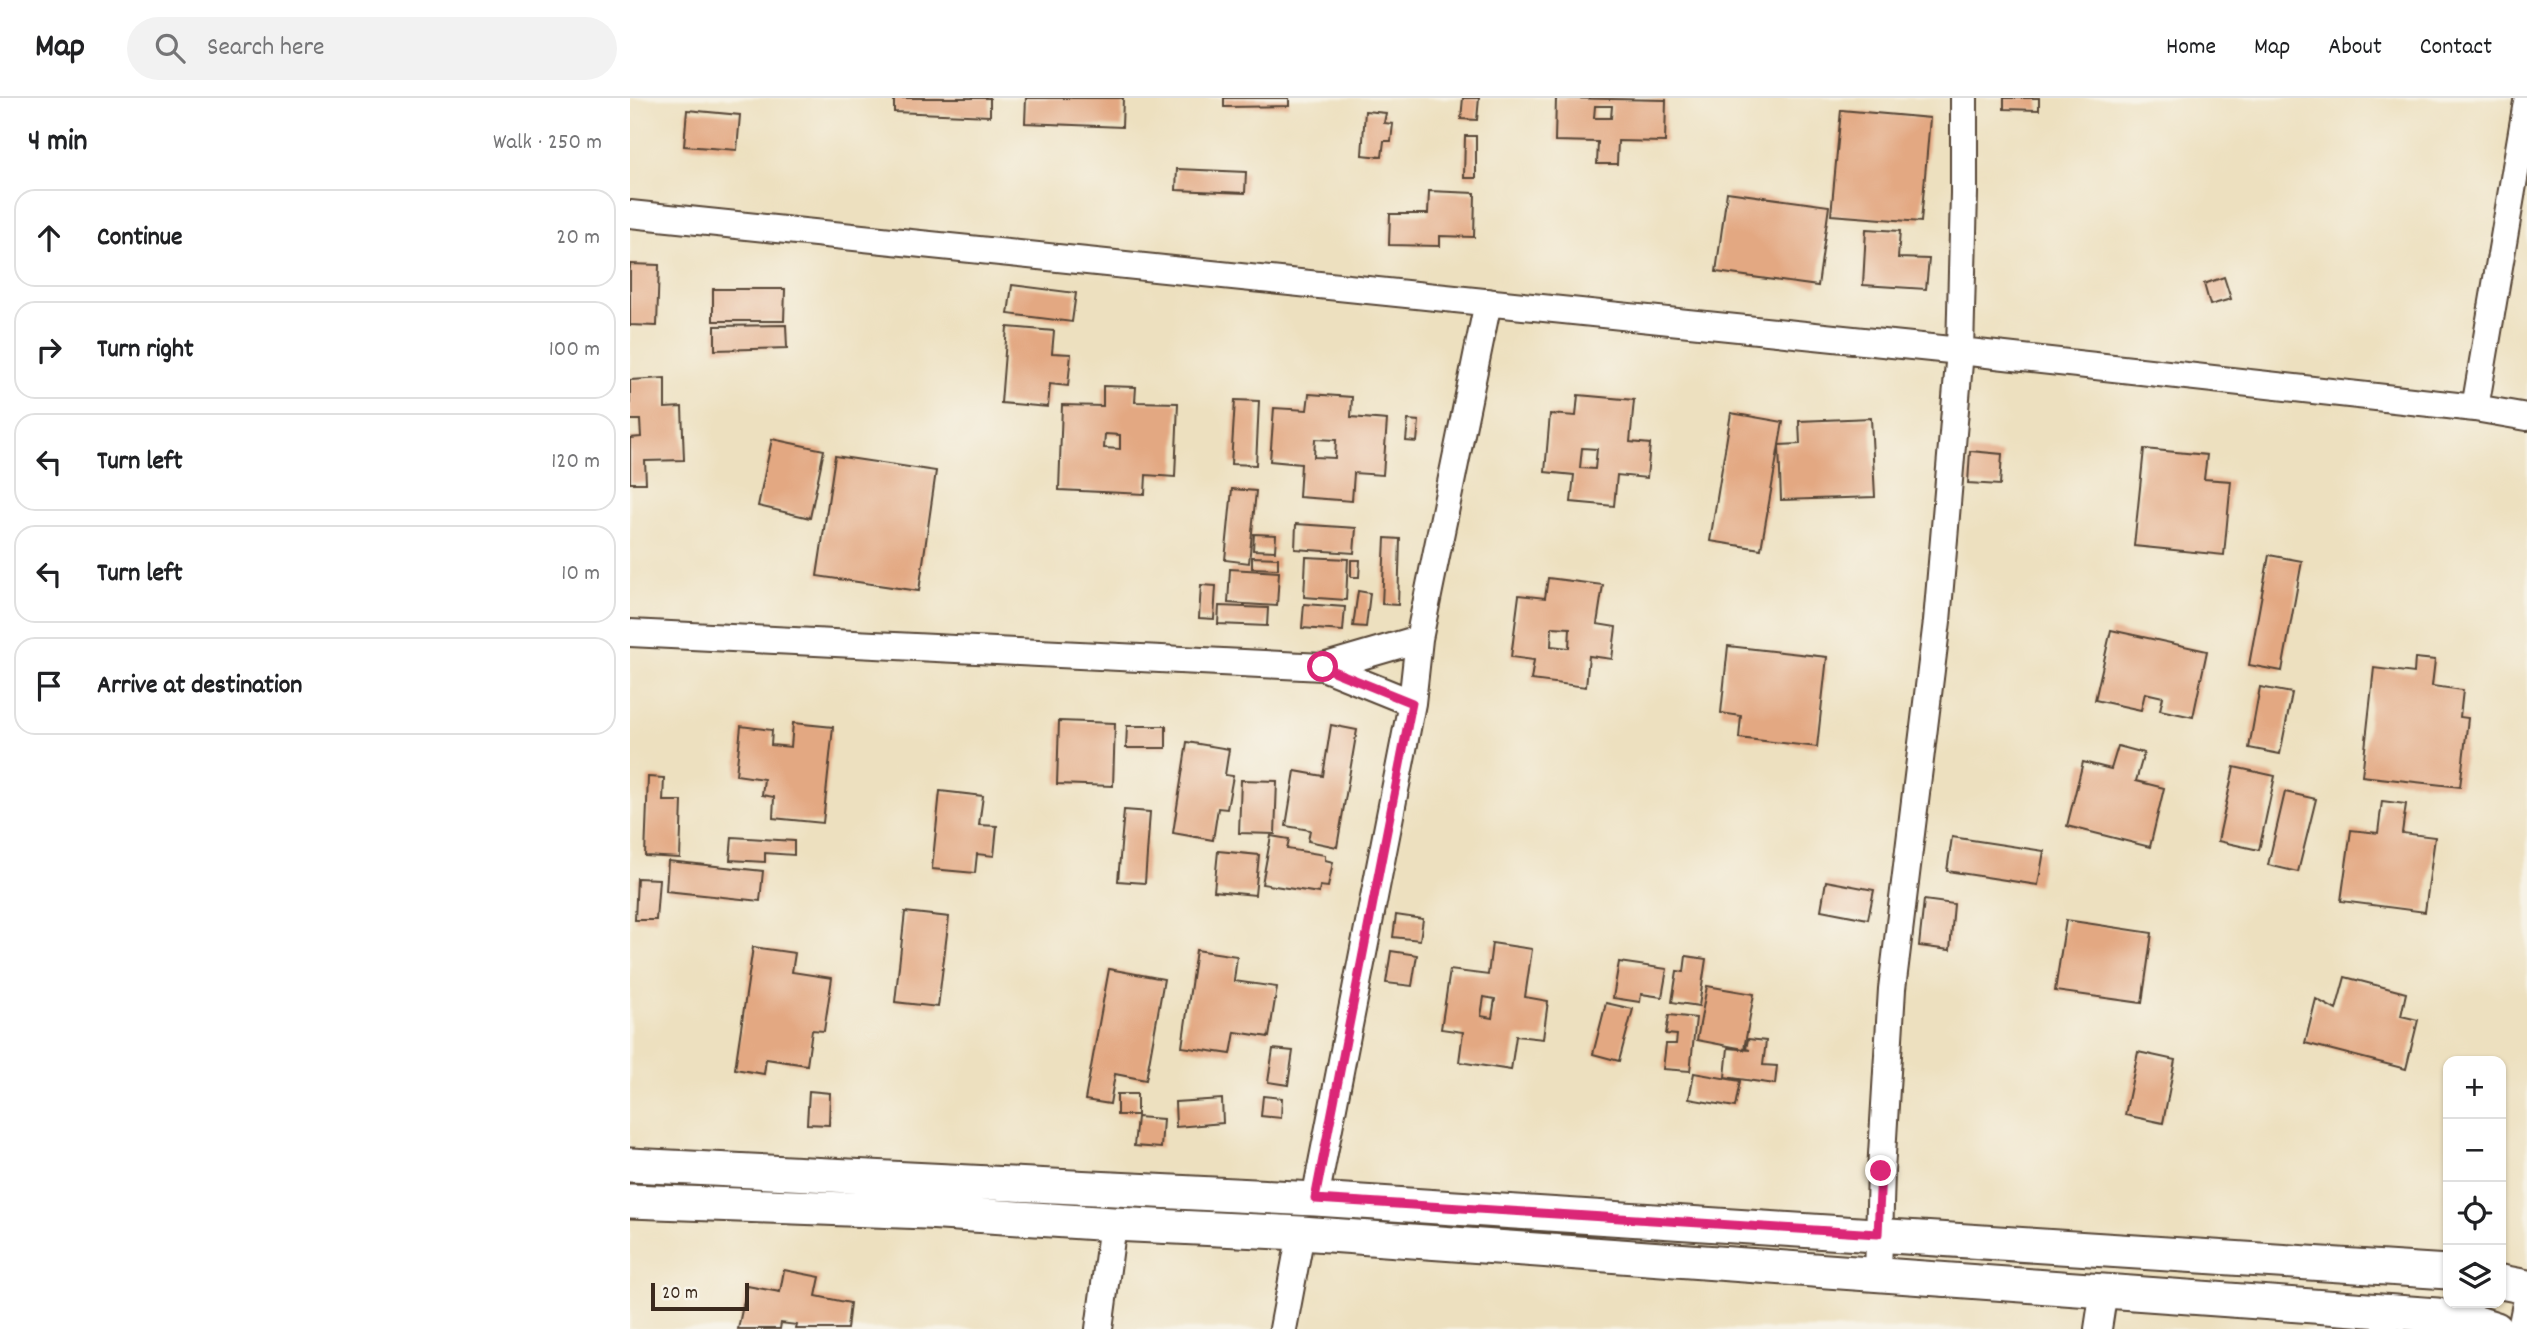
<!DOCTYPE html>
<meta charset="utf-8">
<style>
:root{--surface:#fff;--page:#f2f2f2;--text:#202124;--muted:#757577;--line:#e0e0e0}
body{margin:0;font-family:Dekko,sans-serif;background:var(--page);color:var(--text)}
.controls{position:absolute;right:21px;bottom:21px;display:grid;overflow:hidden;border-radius:14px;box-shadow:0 2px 5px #0004}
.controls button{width:63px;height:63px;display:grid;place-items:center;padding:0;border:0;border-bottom:2px solid var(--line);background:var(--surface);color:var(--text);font:35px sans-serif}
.scale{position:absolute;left:21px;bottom:18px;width:98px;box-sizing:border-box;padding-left:7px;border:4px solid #3b2a1e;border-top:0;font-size:19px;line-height:24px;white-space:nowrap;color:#3b2a1e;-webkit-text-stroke:5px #f7f3e8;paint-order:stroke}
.stop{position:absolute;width:21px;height:21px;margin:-16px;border:5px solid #db2777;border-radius:50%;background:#fff}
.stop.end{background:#db2777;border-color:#fff;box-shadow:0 2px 7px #0008}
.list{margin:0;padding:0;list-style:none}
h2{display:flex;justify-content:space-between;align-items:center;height:91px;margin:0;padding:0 28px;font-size:30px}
h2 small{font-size:23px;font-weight:400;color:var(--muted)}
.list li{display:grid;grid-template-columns:46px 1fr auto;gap:21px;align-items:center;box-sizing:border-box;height:98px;margin:0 14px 14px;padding:0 14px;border:2px solid var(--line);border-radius:21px}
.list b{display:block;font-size:26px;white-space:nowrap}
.list em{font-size:23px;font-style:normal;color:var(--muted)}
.icon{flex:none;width:38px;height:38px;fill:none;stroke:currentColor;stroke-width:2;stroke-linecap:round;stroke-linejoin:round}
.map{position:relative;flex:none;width:1897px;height:1231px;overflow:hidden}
header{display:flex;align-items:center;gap:42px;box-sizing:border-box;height:98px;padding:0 35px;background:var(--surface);border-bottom:2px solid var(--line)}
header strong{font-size:33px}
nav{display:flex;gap:38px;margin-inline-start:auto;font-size:24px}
.search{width:490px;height:63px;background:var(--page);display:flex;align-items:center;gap:18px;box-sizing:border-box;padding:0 24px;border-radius:38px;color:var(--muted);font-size:26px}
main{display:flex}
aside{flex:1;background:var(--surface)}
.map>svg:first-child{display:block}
.building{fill:#e3a882;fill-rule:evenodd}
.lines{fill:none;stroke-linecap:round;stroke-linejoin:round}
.minor-casing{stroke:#564536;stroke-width:30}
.tertiary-casing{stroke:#564536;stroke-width:37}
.minor{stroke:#fff;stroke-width:26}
.tertiary{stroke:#fff;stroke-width:33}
.route{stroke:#db2777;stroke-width:9}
</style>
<header>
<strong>Map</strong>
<div class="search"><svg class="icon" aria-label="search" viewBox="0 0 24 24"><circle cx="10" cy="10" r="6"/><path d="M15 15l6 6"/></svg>Search here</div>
<nav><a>Home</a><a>Map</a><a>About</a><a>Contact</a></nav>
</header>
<main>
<aside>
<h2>4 min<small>Walk · 250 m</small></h2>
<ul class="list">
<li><svg class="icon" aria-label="ahead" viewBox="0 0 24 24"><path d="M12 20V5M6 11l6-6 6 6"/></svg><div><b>Continue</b></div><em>20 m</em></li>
<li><svg class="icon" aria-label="right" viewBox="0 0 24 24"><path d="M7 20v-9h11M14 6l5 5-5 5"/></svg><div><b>Turn right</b></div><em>100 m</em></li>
<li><svg class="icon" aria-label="left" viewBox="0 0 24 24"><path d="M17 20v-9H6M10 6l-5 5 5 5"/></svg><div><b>Turn left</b></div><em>120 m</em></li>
<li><svg class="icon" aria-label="left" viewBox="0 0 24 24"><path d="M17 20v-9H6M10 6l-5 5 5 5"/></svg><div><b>Turn left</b></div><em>10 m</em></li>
<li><svg class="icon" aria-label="arrive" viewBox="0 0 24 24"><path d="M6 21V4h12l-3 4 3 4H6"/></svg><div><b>Arrive at destination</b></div></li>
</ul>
</aside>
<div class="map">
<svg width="1897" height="1231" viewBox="0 0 1897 1231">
<rect width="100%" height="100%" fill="#f7f3e8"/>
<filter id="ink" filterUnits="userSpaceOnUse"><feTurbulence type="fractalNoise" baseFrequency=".0143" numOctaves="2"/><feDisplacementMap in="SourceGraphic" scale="14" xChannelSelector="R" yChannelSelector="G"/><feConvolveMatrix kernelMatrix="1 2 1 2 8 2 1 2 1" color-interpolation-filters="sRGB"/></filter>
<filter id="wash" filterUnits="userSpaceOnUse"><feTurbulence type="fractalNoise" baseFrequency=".00686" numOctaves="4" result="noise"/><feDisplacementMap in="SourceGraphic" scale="28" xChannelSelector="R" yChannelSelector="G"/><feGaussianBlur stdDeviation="1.57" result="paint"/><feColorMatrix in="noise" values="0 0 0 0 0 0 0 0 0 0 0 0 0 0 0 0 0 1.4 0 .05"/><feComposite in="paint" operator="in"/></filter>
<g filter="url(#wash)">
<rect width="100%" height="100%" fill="#ede0bf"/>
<g id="blocks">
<path class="building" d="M264,0H360V18L264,14Z
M396,0H493L492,29L395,25Z
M594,0H659V8L594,9Z
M833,0H849L847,22L831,21Z
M926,0L1036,2L1035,44L988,43L987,66H967L968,44L925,43ZM965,8H982L981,20H964Z
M1374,0H1409V12L1374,11Z
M57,12L110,17L107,52L54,48Z
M1211,12L1300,20L1291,124L1201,117Z
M735,13L756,15L754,25L763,26L761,43H754L752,59L732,57Z
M835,38H846V80H834Z
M547,71L616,74L615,95L546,92Z
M799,93L845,95L844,139L810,138V148L759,147L760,116H798Z
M1097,94L1199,108L1188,188L1086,174Z
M1236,131L1270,133L1268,160L1299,161L1296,191L1233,187Z
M0,166L29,167L27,228L0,227Z
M1594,179L1601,201L1580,207L1574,186Z
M382,187L446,195L442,224L378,216Z
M83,191H155L154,223H83Z
M156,227L157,250L85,252V228Z
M377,229L424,233L422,255L441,256L438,288L420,286L418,309L371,305Z
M35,280V310L52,309L54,362L15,363L16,385H0V340L11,339L10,322H0V282Z
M473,288L506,289L505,304L548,305L545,379L516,377L515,396L429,392L432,307L473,308ZM475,336L490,337V351L474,350Z
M679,296L722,299L721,319L757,322L753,377L724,375L722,403L669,399L671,366L640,363L644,310L677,312ZM685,341L706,342L705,360L684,359Z
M948,297L1004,302L1000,344L1020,346L1017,380L987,377L984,408L941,404L944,377L915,374L920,316L946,318ZM952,350L967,351L965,371L950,370Z
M605,302L629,303L626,367L601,366Z
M1101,315L1153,324L1131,451L1080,443Z
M1241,320L1245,399L1151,402L1149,347L1170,346L1169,323Z
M778,322L789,323L787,344L776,343Z
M142,341L194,352L180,420L128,408Z
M1514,351L1577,357L1574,381L1601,383L1594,457L1504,448Z
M1340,353L1372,356L1370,387L1338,385Z
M205,358L306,373L289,493L187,478Z
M602,391L626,393L619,465L595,462Z
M666,426L726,430L724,455L665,451Z
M624,436L646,437L645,453L623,452Z
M755,440L770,441L768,507L752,506Z
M1639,457L1672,463L1652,573L1619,567Z
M622,459L648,460V471L622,470Z
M676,459L718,461L716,502L674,499Z
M721,462H730L729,479H721Z
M600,471L649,474L647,508L598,505Z
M918,480L973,487L967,526L986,529L982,561L959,558L956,589L901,582L904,562L881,559L889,497L915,500ZM922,529L940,530L939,550L921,548Z
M571,487L586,488L584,521L569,520Z
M728,493L740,495L736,529L723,528Z
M674,506L715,509L713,533L672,530Z
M589,508L638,510L637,528L588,526Z
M1481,532L1577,553L1563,619L1530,612L1533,599L1515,595L1511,612L1465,602Z
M1098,548L1197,559L1187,649L1109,640L1111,618L1091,615Z
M1785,560L1805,562L1802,588L1833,592L1830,619L1838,620L1830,689L1732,678L1744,570L1784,575Z
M1630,589L1662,595L1650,656L1619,650Z
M429,623L485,625L483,688L427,686Z
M163,625L203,629L193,725L143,720L144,699L132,697L134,681L106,677L111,628L142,632L141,647L161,649Z
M701,627L727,632L707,749L678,743L680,732L656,728L665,673L693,678Z
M497,628H536V650H496Z
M557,644L599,651L595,677L603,678L597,711L588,710L583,742L543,735Z
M1488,648L1514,655L1506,683L1534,690L1520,749L1437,728L1453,664L1481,671Z
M1604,669L1645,678L1629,752L1588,743Z
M18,679L34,680L33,703H52L50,760L15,758Z
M611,682L647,683L645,736L609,735Z
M310,693L353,698L349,727L367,728L364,758L347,756L345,775L302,771Z
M1655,694L1686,701L1668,774L1638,767Z
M1752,703L1776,706L1772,735L1805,739L1795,814L1711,803L1721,732L1748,735Z
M494,712L520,714L515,785L488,783Z
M641,738L659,741L657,751L695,757V762L703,764L698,789L690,788L689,795L632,786Z
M102,739L164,743V757L135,755V764L100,762Z
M1322,739L1414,753L1408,787L1317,773Z
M588,753L629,757L625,797L584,793Z
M38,763L133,773L130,803L36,793Z
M7,780L29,781L26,822H5Z
M1196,783L1244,792L1238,821L1191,812Z
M1294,802L1324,806L1320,852L1289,848Z
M275,814L319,819L308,909L265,904Z
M766,817L793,821L790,842L763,839Z
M1436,822L1522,835L1512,905L1425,893Z
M862,845L902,851L895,899L918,903L913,941L886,938L881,972L829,964L833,934L811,931L820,872L858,877ZM854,899L865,901L862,920L851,918Z
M123,849L165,855L162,874L202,880L194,933L182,932L177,967L136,961L134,976L105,971Z
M566,852L607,858L604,883L647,889L639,939L605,934L601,956L552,949Z
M761,853L787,857L782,888L756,885Z
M1056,858L1076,861L1069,908L1042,904L1047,873L1054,874Z
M989,864L1037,871L1032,899L1011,896L1010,904L983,900Z
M479,871L534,881L516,982L485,976L480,1006L455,1002Z
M1715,879L1776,895L1771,918L1788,922L1776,971L1675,945L1686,901L1706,912Z
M1077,888L1124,896L1114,951L1067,942Z
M976,905L1003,911L989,963L963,956Z
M1039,917L1066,920L1060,973L1033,971L1036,946H1046L1047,937L1036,936Z
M1118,941L1136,943L1133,967L1147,968L1145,986L1095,979L1098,950L1120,952L1116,951Z
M643,951L663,953L658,987L638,984Z
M1508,954L1545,962L1533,1025L1495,1017Z
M1064,975L1110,983L1105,1009L1059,1001Z
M179,993L200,995L199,1027L177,1026Z
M487,996H507V1017H487Z
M633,998L652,1000L651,1020L631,1018Z
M592,1001L593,1025L546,1029L545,1004Z
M507,1019L533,1021L531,1050L504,1048Z
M154,1172L190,1179L186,1198L220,1205L217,1231H166L167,1227L151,1225L150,1231H108L117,1188L150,1194Z"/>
</g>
</g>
<g filter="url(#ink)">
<use href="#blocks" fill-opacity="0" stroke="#564536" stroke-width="2"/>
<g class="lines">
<defs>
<path id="minor" d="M0,116L1330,253L1845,310L1897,319
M1845,310L1897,4
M0,535L693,569L782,605
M693,569L789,541
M685,1101L782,605L789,541L858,204
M1248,1176L1251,1073L1262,891L1307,523L1330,253L1334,95V0
M469,1231L483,1126
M653,1231L671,1135
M1468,1231L1474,1192
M1891,1231L1897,1201"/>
<path id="tertiary" d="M0,1067L685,1101L1818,1174
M0,1103L296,1114L483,1126L671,1135L1807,1217L1844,1224L1866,1231
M1871,1184L1897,1189"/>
</defs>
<use href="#minor" class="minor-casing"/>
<use href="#tertiary" class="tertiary-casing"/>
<use href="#minor" class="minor"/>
<use href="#tertiary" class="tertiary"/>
</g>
</g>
<g class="lines" filter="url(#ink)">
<path class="route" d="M693,569L782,605L685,1101L1248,1136L1251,1073"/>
</g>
</svg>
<div class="controls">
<button>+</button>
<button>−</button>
<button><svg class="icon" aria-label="locate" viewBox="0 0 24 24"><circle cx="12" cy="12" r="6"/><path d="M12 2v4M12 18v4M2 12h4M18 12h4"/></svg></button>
<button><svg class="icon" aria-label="layers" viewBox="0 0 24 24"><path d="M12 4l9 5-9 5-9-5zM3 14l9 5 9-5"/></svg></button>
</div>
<div class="scale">20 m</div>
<div class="stop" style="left:693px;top:569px"></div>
<div class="stop end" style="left:1251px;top:1073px"></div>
</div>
</main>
